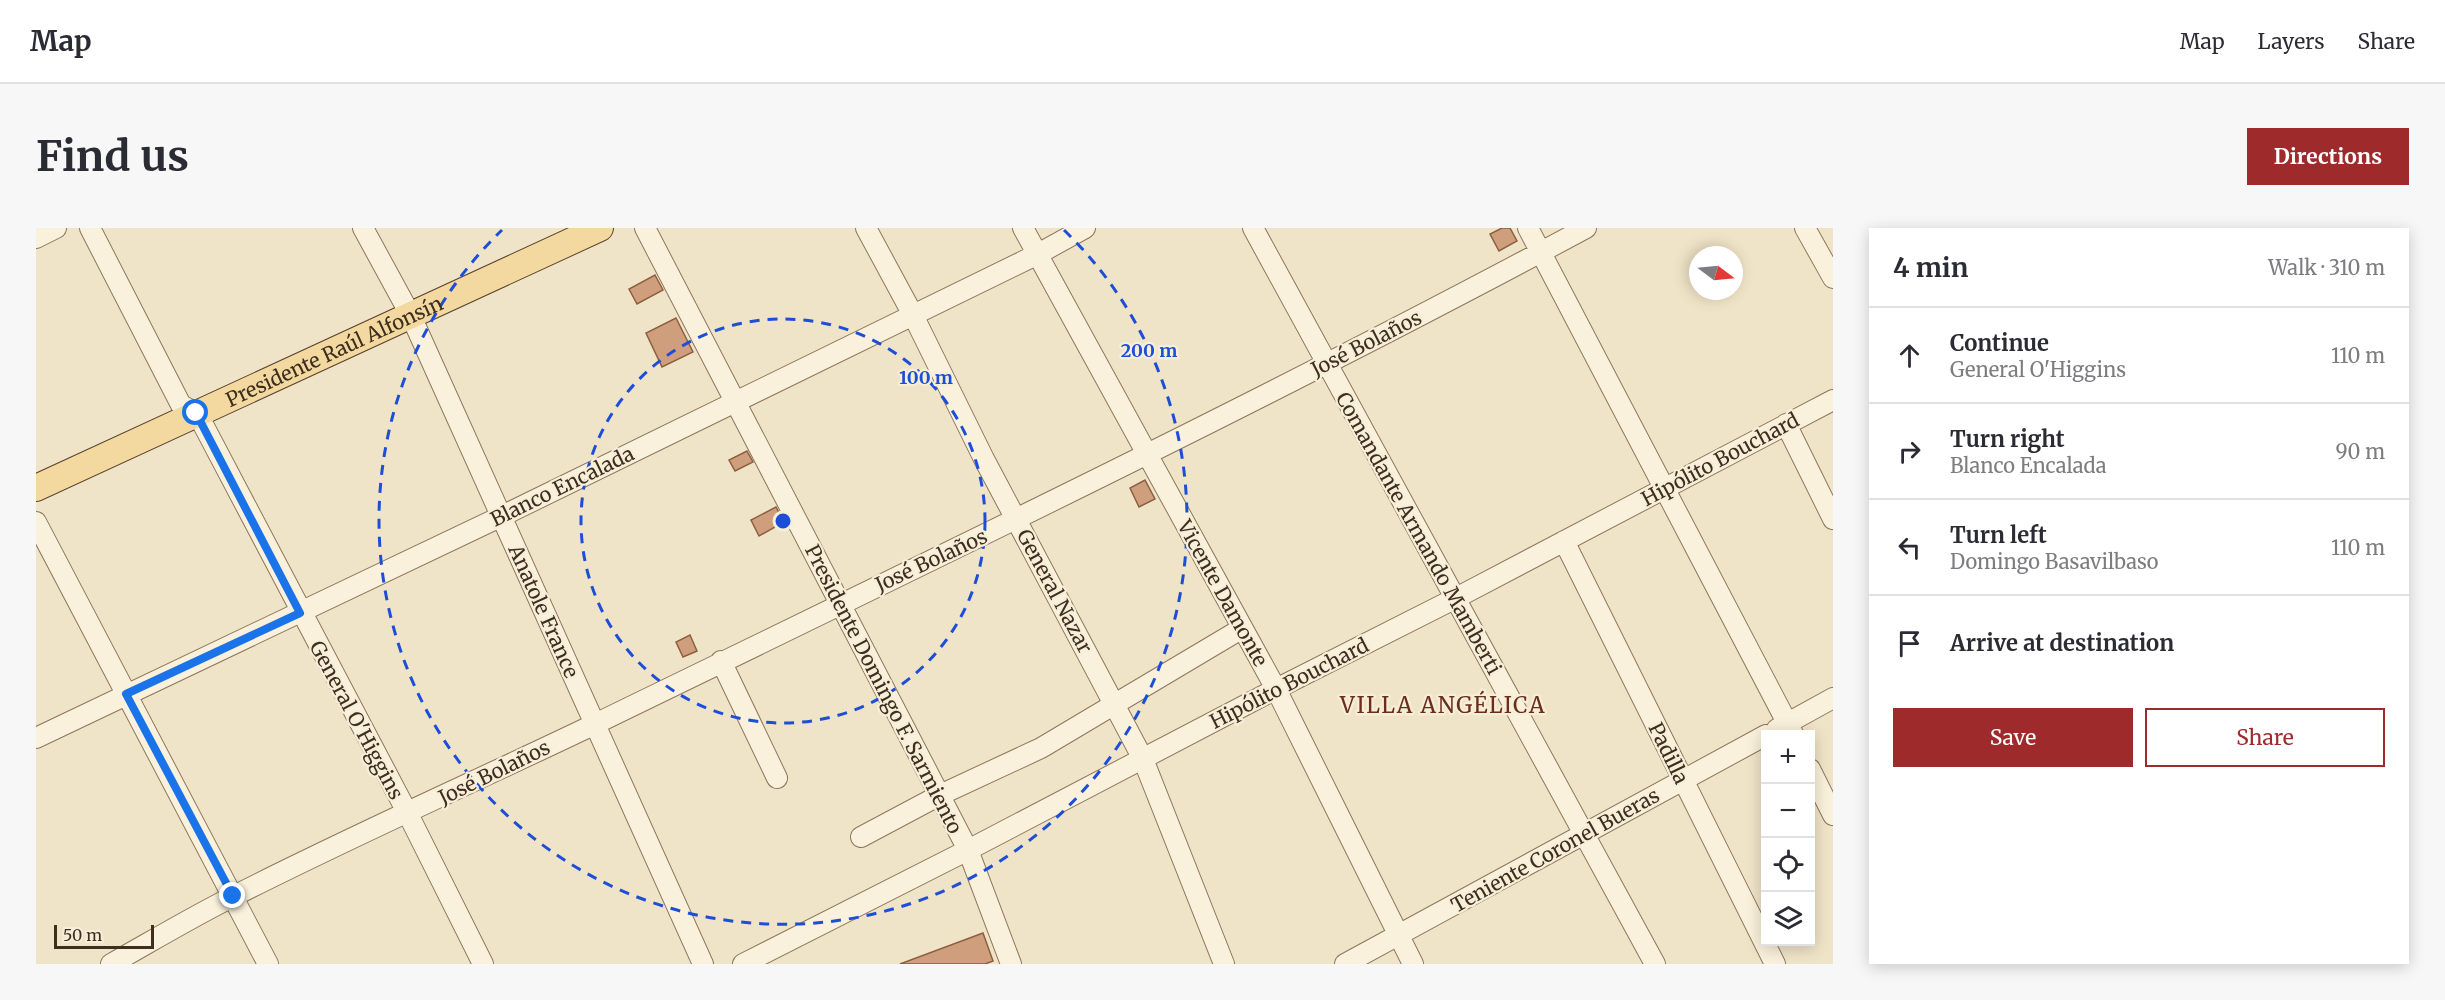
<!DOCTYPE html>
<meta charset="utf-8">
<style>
:root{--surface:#fff;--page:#f7f7f7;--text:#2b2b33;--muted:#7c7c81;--line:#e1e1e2;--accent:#9e2a2b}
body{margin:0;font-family:Merriweather,serif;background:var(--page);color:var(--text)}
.controls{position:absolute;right:18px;bottom:18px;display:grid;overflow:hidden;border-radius:0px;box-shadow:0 3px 15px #0003}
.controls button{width:54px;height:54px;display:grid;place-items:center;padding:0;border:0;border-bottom:2px solid var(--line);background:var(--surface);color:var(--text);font:30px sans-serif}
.compass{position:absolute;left:1653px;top:18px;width:54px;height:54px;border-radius:50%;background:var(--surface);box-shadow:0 3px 15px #0003;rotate:106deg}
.scale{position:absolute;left:18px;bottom:15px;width:100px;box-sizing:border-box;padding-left:6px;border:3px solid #3d2e20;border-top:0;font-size:16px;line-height:21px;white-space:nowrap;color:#3d2e20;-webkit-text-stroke:4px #f7eed8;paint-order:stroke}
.stop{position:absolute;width:18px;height:18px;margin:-14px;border:4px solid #1a73e8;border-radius:50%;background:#fff}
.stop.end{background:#1a73e8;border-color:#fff;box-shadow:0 2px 6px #0008}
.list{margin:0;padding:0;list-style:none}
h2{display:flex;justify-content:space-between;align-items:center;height:78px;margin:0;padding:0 24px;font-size:26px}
h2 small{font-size:20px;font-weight:400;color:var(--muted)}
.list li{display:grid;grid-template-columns:39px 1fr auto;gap:18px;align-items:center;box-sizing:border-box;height:96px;padding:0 24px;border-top:2px solid var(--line)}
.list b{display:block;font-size:22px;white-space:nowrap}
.list p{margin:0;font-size:20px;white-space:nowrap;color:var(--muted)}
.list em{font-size:20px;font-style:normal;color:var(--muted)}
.actions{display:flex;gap:12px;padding:18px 24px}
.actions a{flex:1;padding:14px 0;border:2px solid var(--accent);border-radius:0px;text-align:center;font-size:21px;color:var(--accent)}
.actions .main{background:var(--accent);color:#fff}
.icon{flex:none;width:33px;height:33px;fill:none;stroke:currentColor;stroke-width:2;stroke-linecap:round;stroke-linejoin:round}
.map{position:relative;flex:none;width:1797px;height:736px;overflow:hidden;border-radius:0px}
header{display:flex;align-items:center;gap:36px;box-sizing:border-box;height:84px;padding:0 30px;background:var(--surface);border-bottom:2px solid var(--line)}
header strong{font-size:28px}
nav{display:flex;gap:33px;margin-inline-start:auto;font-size:21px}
.intro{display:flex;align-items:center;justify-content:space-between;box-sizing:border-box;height:144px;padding:0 36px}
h1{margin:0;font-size:42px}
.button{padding:15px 27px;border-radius:0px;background:var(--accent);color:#fff;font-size:21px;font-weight:700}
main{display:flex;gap:36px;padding:0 36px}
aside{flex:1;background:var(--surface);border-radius:0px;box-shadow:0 3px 15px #0003}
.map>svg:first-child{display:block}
.building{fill:#cf9f7d;stroke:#8d5f41;stroke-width:1.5}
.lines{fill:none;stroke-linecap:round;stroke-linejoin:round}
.minor-casing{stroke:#8d765c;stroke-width:22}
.major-casing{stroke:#5b4430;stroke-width:28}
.minor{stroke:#faf1dc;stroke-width:20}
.major{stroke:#f3d9a0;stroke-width:26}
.route{stroke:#1a73e8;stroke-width:8}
.ring{fill:none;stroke:#1d4ed8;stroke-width:3;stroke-dasharray:10 8}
.labels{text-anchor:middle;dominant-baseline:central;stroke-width:4.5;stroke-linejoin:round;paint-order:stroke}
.street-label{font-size:20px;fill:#3d2e20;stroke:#f7eed8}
.quarter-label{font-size:22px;letter-spacing:1.5px;fill:#6b2e1e;stroke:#f7eed8}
.centre{fill:#1d4ed8;stroke:#f7eed8;stroke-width:3}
.ring-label{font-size:18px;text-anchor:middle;font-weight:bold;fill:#1d4ed8;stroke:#f7eed8;stroke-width:4.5;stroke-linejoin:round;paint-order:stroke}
</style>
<header>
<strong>Map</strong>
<nav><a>Map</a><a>Layers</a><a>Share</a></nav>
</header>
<div class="intro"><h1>Find us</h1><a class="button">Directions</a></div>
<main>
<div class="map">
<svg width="1797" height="736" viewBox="0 0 1797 736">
<rect width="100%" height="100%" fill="#f0e4c8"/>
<path class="building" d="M1466,0H1474L1481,13L1463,23L1454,6Z
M619,47L627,62L601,76L593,61Z
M640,90L657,124L626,139L610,105Z
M711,223L717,234L699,243L693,232Z
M1109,252L1119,271L1103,279L1094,260Z
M740,279L748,294L723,308L715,292Z
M654,407L661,423L647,429L640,414Z
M947,705L957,733L949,736H864Z"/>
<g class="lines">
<defs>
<path id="minor" d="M54,0L145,177L161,185L372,586L447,736
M327,0L375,88L667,736
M609,0L932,622L975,736
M830,0L877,87L948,231L1107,531L1188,736
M987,0L1240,461L1377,736
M1217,0L1619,736
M1492,0L1757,506
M1769,0L1797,50
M0,10L20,0
M1750,196L1797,291
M0,294L232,736
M1528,313L1739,736
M685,433L741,550
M1741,501L1797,470
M0,510L466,288L1002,26L1049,0
M1774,541L1797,587
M825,609L904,567L1005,520L1205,401
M75,736C116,713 156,689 198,668C316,608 438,554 557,497C890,335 1224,175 1550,0
M707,736L932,622L1240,461L1420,370L1797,172
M1309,736L1730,507"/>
<g id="major">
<path id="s1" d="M0,260L564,0"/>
</g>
</defs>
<use href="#minor" class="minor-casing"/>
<use href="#major" class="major-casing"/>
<use href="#minor" class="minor"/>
<use href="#major" class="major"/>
</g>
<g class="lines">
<path class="route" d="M160,185L264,385L90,466L197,668"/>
</g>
<g class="ring">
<circle cx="747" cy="293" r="202"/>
<path d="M1028 2A404 404 0 1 1 466 2"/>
</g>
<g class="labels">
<g class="street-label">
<text transform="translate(1330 115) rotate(-27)">José Bolaños</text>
<text stroke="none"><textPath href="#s1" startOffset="328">Presidente Raúl Alfonsín</textPath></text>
<text transform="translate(1684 231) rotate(-28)">Hipólito Bouchard</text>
<text transform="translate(526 258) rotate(-26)">Blanco Encalada</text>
<text transform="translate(1383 305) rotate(61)">Comandante Armando Mamberti</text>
<text transform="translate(895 332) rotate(-25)">José Bolaños</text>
<text transform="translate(1019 363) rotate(62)">General Nazar</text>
<text transform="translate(1187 365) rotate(61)">Vicente Damonte</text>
<text transform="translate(508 383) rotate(66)">Anatole France</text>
<text transform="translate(1253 455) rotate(-27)">Hipólito Bouchard</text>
<text transform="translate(848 461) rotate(63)">Presidente Domingo F. Sarmiento</text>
<text transform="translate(321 492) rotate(62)">General O'Higgins</text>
<text transform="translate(1633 525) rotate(64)">Padilla</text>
<text transform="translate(458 544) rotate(-26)">José Bolaños</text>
<text transform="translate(1519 622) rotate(-29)">Teniente Coronel Bueras</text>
</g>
<g class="quarter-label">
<text x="1407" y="477">VILLA ANGÉLICA</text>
</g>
</g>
<circle cx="747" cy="293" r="9" class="centre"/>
<g class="ring-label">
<text x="1113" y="129">200 m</text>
<text x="890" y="156">100 m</text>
</g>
</svg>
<div class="controls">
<button>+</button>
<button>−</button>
<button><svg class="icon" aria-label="locate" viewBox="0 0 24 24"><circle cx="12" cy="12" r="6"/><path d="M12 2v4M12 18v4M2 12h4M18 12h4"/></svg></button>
<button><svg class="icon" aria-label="layers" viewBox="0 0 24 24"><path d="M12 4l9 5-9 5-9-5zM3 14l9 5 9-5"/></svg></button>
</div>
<svg class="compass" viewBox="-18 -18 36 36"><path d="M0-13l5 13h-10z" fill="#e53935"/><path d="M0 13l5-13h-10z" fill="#7c7c81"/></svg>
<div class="scale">50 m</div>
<div class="stop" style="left:160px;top:185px"></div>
<div class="stop end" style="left:197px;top:668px"></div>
</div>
<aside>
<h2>4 min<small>Walk · 310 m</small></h2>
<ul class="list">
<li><svg class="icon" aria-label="ahead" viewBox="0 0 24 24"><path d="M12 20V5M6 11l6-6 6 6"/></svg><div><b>Continue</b><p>General O'Higgins</p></div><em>110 m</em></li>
<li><svg class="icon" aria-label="right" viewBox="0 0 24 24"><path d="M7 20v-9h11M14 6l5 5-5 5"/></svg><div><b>Turn right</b><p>Blanco Encalada</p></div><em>90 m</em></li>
<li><svg class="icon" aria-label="left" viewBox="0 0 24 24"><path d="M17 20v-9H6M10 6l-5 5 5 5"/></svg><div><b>Turn left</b><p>Domingo Basavilbaso</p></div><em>110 m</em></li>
<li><svg class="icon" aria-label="arrive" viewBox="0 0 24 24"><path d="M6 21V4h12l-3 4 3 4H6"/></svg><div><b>Arrive at destination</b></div></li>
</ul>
<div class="actions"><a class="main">Save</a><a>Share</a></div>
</aside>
</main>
